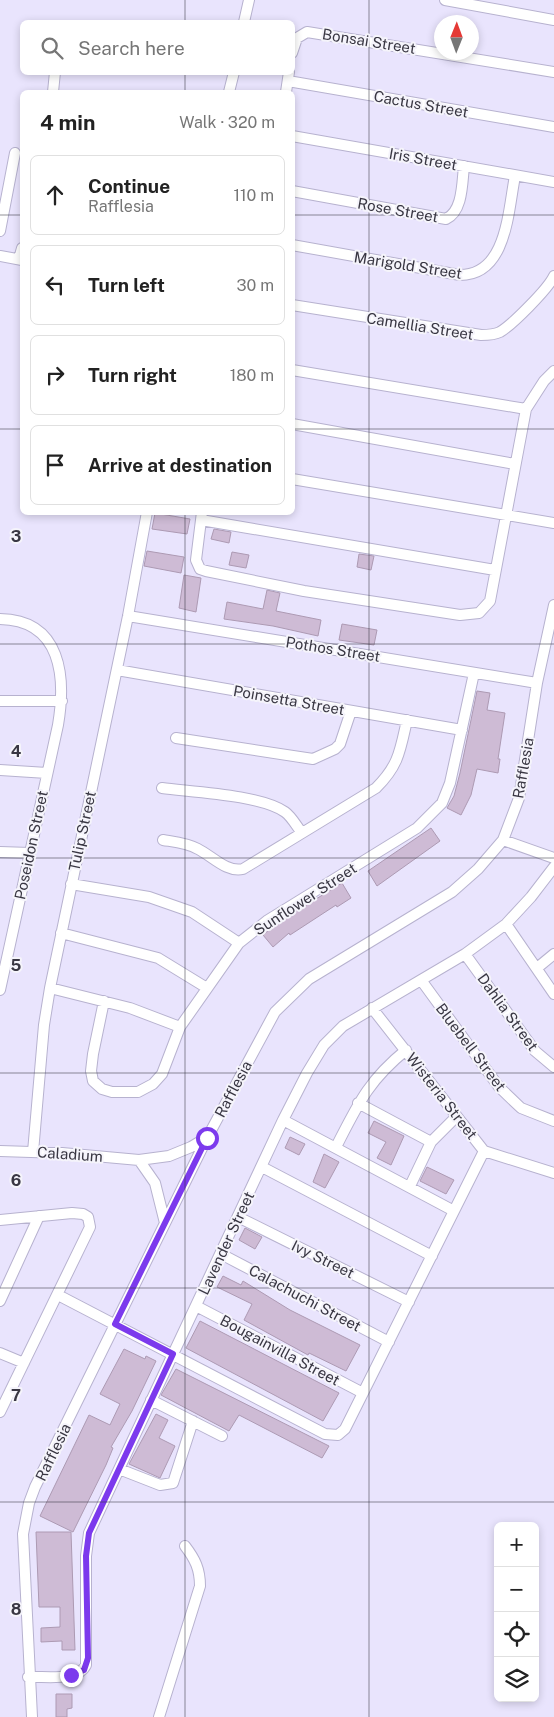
<!DOCTYPE html>
<meta charset="utf-8">
<style>
:root{--surface:#fff;--page:#f6f6f6;--text:#222;--muted:#767676;--line:#e0e0e0}
body{margin:0;font-family:"Public Sans",sans-serif;background:var(--page);color:var(--text)}
.controls{position:absolute;right:15px;bottom:15px;display:grid;overflow:hidden;border-radius:8px;box-shadow:0 2px 8px #0003}
.controls button{width:45px;height:45px;display:grid;place-items:center;padding:0;border:0;border-bottom:1px solid var(--line);background:var(--surface);color:var(--text);font:25px sans-serif}
.compass{position:absolute;left:434px;top:15px;width:45px;height:45px;border-radius:50%;background:var(--surface);box-shadow:0 2px 8px #0003;rotate:1deg}
.stop{position:absolute;width:15px;height:15px;margin:-11px;border:4px solid #7c3aed;border-radius:50%;background:#fff}
.stop.end{background:#7c3aed;border-color:#fff;box-shadow:0 1px 5px #0008}
.list{margin:0;padding:0;list-style:none}
h2{display:flex;justify-content:space-between;align-items:center;height:65px;margin:0;padding:0 20px;font-size:21px}
h2 small{font-size:16px;font-weight:400;color:var(--muted)}
.list li{display:grid;grid-template-columns:32px 1fr auto;gap:15px;align-items:center;box-sizing:border-box;height:80px;margin:0 10px 10px;padding:0 10px;border:1px solid var(--line);border-radius:8px}
.list b{display:block;font-size:19px;white-space:nowrap}
.list p{margin:0;font-size:16px;white-space:nowrap;color:var(--muted)}
.list em{font-size:16px;font-style:normal;color:var(--muted)}
.icon{flex:none;width:28px;height:28px;fill:none;stroke:currentColor;stroke-width:2;stroke-linecap:round;stroke-linejoin:round}
.map{position:relative;flex:none;width:554px;height:1717px;overflow:hidden}
.search{position:absolute;background:var(--surface);box-shadow:0 2px 8px #0003;left:20px;top:20px;width:275px;height:55px;display:flex;align-items:center;gap:12px;box-sizing:border-box;padding:0 18px;border-radius:8px;color:var(--muted);font-size:19px}
.panel{position:absolute;background:var(--surface);box-shadow:0 2px 8px #0003;left:20px;top:90px;width:275px;height:425px;border-radius:8px}
.map>svg:first-child{display:block}
.building{fill:#cebbd5;stroke:#ad9ab3}
.lines{fill:none;stroke-linecap:round;stroke-linejoin:round}
.minor-casing{stroke:#b7b2cf;stroke-width:12}
.minor{stroke:#fff;stroke-width:10}
.route{stroke:#7c3aed;stroke-width:6}
.grid{fill:none;stroke:#393743;stroke-width:1;stroke-opacity:0.55}
.labels{text-anchor:middle;dominant-baseline:central;stroke-width:4;stroke-linejoin:round;paint-order:stroke}
.street-label{font-size:15px;fill:#393743;stroke:#f5f4fb}
.grid-label{font-size:16px;text-anchor:middle;font-weight:bold;fill:#393743;stroke:#f5f4fb;stroke-width:4;stroke-linejoin:round;paint-order:stroke}
</style>
<div class="map">
<svg width="554" height="1717" viewBox="0 0 554 1717">
<rect width="100%" height="100%" fill="#e9e4fd"/>
<path class="building" d="M155,513L190,519L187,534L152,529Z
M214,529L231,532L229,543L211,539Z
M147,551L184,557L181,573L144,566Z
M232,552L249,555L246,568L229,565Z
M359,554L374,556L371,570L357,567Z
M184,575L201,578L196,612L179,608Z
M267,590L280,593L276,611L321,620L318,636L273,626L224,619L227,602L263,609Z
M342,624L377,630L374,645L339,640Z
M477,691L490,693L487,710L505,713L498,759H500L498,773L477,769L471,795L461,815L447,808L454,796L460,773Z
M431,828L440,841L377,886L368,871Z
M342,883L351,898L337,907L336,905L290,935L289,933L273,947L263,935L277,923Z
M374,1121L404,1136L391,1165L377,1158L386,1142L368,1133Z
M290,1137L305,1144L299,1155L285,1148Z
M324,1154L339,1162L325,1188L313,1182Z
M427,1167L454,1180L446,1194L420,1181Z
M245,1228L262,1237L255,1249L239,1240Z
M223,1276L241,1285L243,1281L290,1310L360,1345L346,1371L309,1353L308,1355L244,1320L252,1304L217,1287Z
M200,1321L339,1393L323,1421L186,1348Z
M124,1349L145,1359L146,1356L156,1361L132,1411L111,1447L113,1448L106,1465L73,1532L40,1516L89,1415L110,1425L120,1404L100,1394Z
M176,1369L329,1446L322,1458L239,1415L229,1431L161,1395Z
M156,1414L168,1420L159,1438L175,1446L160,1478L129,1464Z
M36,1532H71L75,1650H62V1641L41,1642V1628L60,1627V1607H39Z
M56,1694H72V1708L67,1709V1717H56Z"/>
<g class="lines">
<defs>
<path id="minor" d="M445,0L554,20
M244,22L249,0
M292,53L297,38L307,32L554,72
M288,81L554,127
M53,92L55,72
M229,92L234,72
M286,92L289,72
M292,136L554,182
M292,191L446,219C463,211 462,183 464,166
M0,231L15,153
M292,245L460,275C507,275 508,211 515,176
M0,256L22,260
M19,259L22,248
M292,305L481,335C487,335 494,335 500,332C512,325 548,289 554,276
M292,370L526,409
M292,424L515,464
M292,479L554,523
M202,512L196,560L200,569L206,571L304,591L460,615L479,613L490,601L526,409L544,381L554,371
M201,520L495,570
M128,616L537,683
M0,619C62,620 66,678 58,725L0,990
M117,670L462,730
M0,701H62
M176,738L313,759L335,749L340,744L351,711
M0,770L47,773
M162,788C193,792 261,795 285,812C292,817 297,827 302,833
M163,840C175,842 187,843 198,849C212,856 227,873 243,869L376,788C399,765 400,751 407,720
M503,840L554,858
M0,852L30,853
M71,884L149,897L192,912L239,943
M506,924L554,994
M61,933L158,958L207,988
M465,954L535,1051L554,1067
M537,968L554,954
M421,980L499,1087L521,1108L554,1121
M50,988L130,1008L180,1027
M104,1001L93,1054L91,1071L93,1081L102,1089L112,1092H138L153,1084L162,1074L180,1027L239,943L268,920L417,828L442,803L450,783L474,673
M372,1008L484,1151L554,1173
M358,1103L431,1142
M283,1120L454,1211
M336,1147C358,1104 368,1081 406,1050
M0,1151L62,1153L139,1160L169,1156L191,1147L206,1138
M33,1152L44,1025L50,988L128,616L147,512
M139,1160L155,1183L165,1223
M262,1167L432,1256
M410,1186L431,1142L456,1117
M238,1217L409,1302
M0,1220L72,1213L83,1214L88,1217L90,1227L0,1412
M221,1254L389,1342
M58,1295L325,1434L338,1435L345,1429L484,1151
M0,1301L39,1216
M196,1306L363,1393
M0,1353L24,1363
M151,1400L222,1436
M119,1469L160,1485L173,1483L193,1421
M28,1677C45,1676 78,1682 86,1665V1556L89,1533L283,1120L307,1073L324,1045L343,1026L465,954L506,924L531,897L554,867
M32,1717L23,1534L29,1503L35,1487L207,1138L275,1012L309,979L452,892L478,869L503,840L519,798L537,683L554,605
M159,1717L200,1586C200,1569 195,1559 185,1546"/>
</defs>
<use href="#minor" class="minor-casing"/>
<use href="#minor" class="minor"/>
</g>
<g class="lines">
<path class="route" d="M71,1675L84,1670L88,1658L86,1556L89,1533L173,1354L115,1324L207,1138"/>
</g>
<path class="grid" d="M185,0V22M369,0V1717M185,72V92M0,215H22M292,215H554M0,429H22M292,429H554M185,512V1717M0,644H554M0,858H554M0,1073H554M0,1288H554M0,1502H554"/>
<g class="labels">
<g class="street-label">
<text transform="translate(369 41) rotate(9)">Bonsai Street</text>
<text transform="translate(421 104) rotate(10)">Cactus Street</text>
<text transform="translate(423 159) rotate(10)">Iris Street</text>
<text transform="translate(398 210) rotate(10)">Rose Street</text>
<text transform="translate(408 265) rotate(9)">Marigold Street</text>
<text transform="translate(420 326) rotate(9)">Camellia Street</text>
<text transform="translate(333 649) rotate(9)">Pothos Street</text>
<text transform="translate(289 700) rotate(10)">Poinsetta Street</text>
<text transform="translate(523 768) rotate(-80)">Rafflesia</text>
<text transform="translate(82 831) rotate(-78)">Tulip Street</text>
<text transform="translate(31 845) rotate(-78)">Poseidon Street</text>
<text transform="translate(305 899) rotate(-33)">Sunflower Street</text>
<text transform="translate(508 1012) rotate(54)">Dahlia Street</text>
<text transform="translate(471 1047) rotate(53)">Bluebell Street</text>
<text transform="translate(233 1089) rotate(-62)">Rafflesia</text>
<text transform="translate(442 1096) rotate(52)">Wisteria Street</text>
<text transform="translate(70 1154) rotate(4)">Caladium</text>
<text transform="translate(226 1243) rotate(-65)">Lavender Street</text>
<text transform="translate(323 1259) rotate(26)">Ivy Street</text>
<text transform="translate(305 1298) rotate(28)">Calachuchi Street</text>
<text transform="translate(280 1350) rotate(28)">Bougainvilla Street</text>
<text transform="translate(53 1452) rotate(-64)">Rafflesia</text>
</g>
</g>
<g class="grid-label">
<text x="16" y="542">3</text>
<text x="16" y="757">4</text>
<text x="16" y="971">5</text>
<text x="16" y="1186">6</text>
<text x="16" y="1401">7</text>
<text x="16" y="1615">8</text>
</g>
</svg>
<div class="controls">
<button>+</button>
<button>−</button>
<button><svg class="icon" aria-label="locate" viewBox="0 0 24 24"><circle cx="12" cy="12" r="6"/><path d="M12 2v4M12 18v4M2 12h4M18 12h4"/></svg></button>
<button><svg class="icon" aria-label="layers" viewBox="0 0 24 24"><path d="M12 4l9 5-9 5-9-5zM3 14l9 5 9-5"/></svg></button>
</div>
<svg class="compass" viewBox="-18 -18 36 36"><path d="M0-13l5 13h-10z" fill="#e53935"/><path d="M0 13l5-13h-10z" fill="#767676"/></svg>
<div class="stop" style="left:207px;top:1138px"></div>
<div class="stop end" style="left:71px;top:1675px"></div>
<div class="search"><svg class="icon" aria-label="search" viewBox="0 0 24 24"><circle cx="10" cy="10" r="6"/><path d="M15 15l6 6"/></svg>Search here</div>
<section class="panel">
<h2>4 min<small>Walk · 320 m</small></h2>
<ul class="list">
<li><svg class="icon" aria-label="ahead" viewBox="0 0 24 24"><path d="M12 20V5M6 11l6-6 6 6"/></svg><div><b>Continue</b><p>Rafflesia</p></div><em>110 m</em></li>
<li><svg class="icon" aria-label="left" viewBox="0 0 24 24"><path d="M17 20v-9H6M10 6l-5 5 5 5"/></svg><div><b>Turn left</b></div><em>30 m</em></li>
<li><svg class="icon" aria-label="right" viewBox="0 0 24 24"><path d="M7 20v-9h11M14 6l5 5-5 5"/></svg><div><b>Turn right</b></div><em>180 m</em></li>
<li><svg class="icon" aria-label="arrive" viewBox="0 0 24 24"><path d="M6 21V4h12l-3 4 3 4H6"/></svg><div><b>Arrive at destination</b></div></li>
</ul>
</section>
</div>
